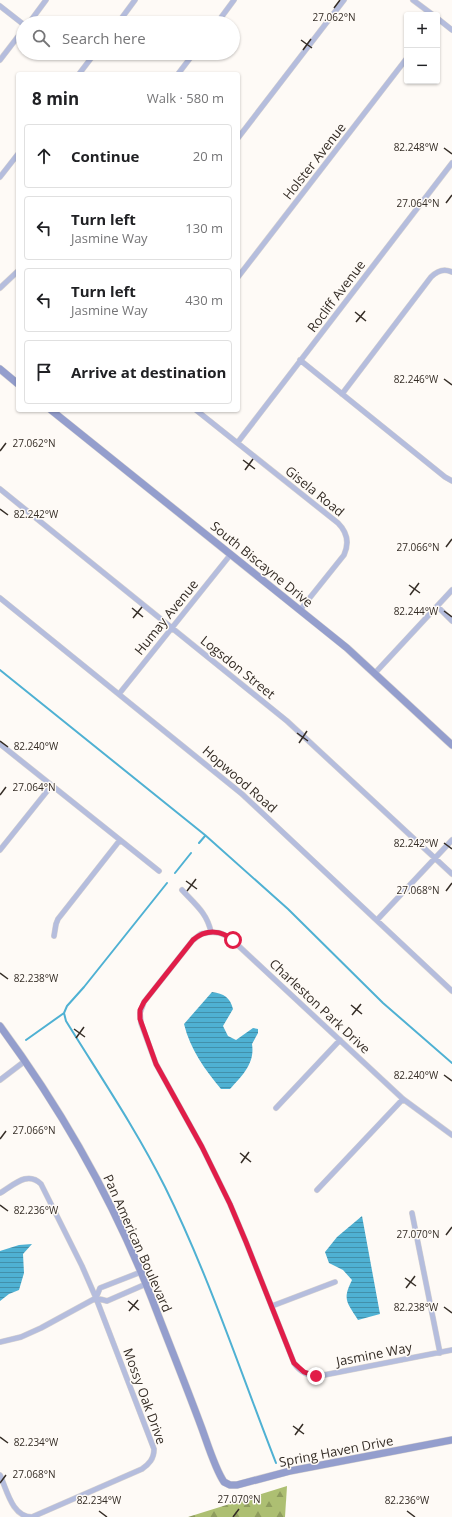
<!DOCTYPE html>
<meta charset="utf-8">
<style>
:root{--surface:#fff;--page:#f2f2f2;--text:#202124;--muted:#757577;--line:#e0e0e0}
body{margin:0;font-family:"Open Sans",sans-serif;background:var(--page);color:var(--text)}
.controls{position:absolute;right:12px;top:12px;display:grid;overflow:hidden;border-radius:4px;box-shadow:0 1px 3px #0004}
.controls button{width:36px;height:36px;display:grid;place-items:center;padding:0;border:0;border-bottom:1px solid var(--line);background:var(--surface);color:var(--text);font:20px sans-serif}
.stop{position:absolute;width:12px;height:12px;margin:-9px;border:3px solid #e11d48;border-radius:50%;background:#fff}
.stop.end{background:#e11d48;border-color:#fff;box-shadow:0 1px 4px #0008}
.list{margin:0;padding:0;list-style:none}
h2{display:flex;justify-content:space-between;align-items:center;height:52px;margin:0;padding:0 16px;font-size:17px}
h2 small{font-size:13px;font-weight:400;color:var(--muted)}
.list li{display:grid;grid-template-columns:26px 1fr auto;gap:12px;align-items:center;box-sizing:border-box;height:64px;margin:0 8px 8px;padding:0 8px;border:1px solid var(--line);border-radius:4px}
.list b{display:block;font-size:15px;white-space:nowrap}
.list p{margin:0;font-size:13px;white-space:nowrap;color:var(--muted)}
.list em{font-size:13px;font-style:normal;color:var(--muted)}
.icon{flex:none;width:22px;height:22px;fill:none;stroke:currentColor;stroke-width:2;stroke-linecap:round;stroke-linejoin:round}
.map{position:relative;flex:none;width:452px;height:1517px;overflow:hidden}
.search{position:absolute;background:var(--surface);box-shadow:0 1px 3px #0004;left:16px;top:16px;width:224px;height:44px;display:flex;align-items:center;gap:10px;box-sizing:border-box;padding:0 14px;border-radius:22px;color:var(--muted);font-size:15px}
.panel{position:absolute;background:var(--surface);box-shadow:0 1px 3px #0004;left:16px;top:72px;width:224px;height:340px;border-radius:4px}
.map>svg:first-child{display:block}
.forest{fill:url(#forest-firs)}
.water{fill:url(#water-rules)}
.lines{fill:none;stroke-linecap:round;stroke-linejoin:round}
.stream{stroke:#4fb1d3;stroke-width:2}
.street-casing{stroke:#dad5d1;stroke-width:6}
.secondary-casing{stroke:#dad5d1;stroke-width:8}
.street{stroke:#b5bddd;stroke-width:5}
.secondary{stroke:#949ecd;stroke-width:7}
.route{stroke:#e11d48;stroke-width:5}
.ticks{fill:none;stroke:#352d26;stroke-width:1.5}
.labels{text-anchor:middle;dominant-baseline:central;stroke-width:3;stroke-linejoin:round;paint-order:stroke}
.street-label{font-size:13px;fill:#352d26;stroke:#fefaf6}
.ticks-label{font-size:10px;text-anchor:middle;fill:#352d26;stroke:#fefaf6;stroke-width:3;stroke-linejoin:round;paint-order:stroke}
</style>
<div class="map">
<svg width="452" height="1517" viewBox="0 0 452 1517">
<defs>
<pattern id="forest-firs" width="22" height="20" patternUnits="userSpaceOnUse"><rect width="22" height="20" fill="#adbf72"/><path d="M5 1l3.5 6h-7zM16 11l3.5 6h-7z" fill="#8e9c5d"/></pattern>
<pattern id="water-rules" width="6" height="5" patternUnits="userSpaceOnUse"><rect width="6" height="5" fill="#4fb1d3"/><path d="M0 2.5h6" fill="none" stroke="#4290ab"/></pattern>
</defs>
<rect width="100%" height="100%" fill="#fefaf6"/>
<path class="forest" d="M287,1486L285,1517H188Z"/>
<path class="water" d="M212,992C224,994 230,997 233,1009L223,1026L228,1036L236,1040L253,1028L258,1029V1033L252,1044C255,1063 243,1075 230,1089H221C205,1070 190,1049 184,1024Z
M362,1216L380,1314L358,1320C347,1302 342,1300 352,1280L343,1270L329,1263L325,1252L337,1237Z
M32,1244L23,1254L24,1273L19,1290L9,1294L0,1301V1251L19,1245Z"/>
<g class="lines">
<path class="stream" d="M0,670L205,835L288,909L383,1003L452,1063
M199,843L205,836
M175,873L191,853
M167,883L84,987L67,1006L64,1013L66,1021C100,1076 136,1129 165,1187C209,1276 240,1371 276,1463
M26,1040L64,1013"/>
<defs>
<path id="street" d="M413,0L433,15
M0,6L23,24
M437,18L452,30
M29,23L46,0
M118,23L135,0
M217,23L234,0
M0,60L23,30
M79,74L95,53
M178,74L194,53
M238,138L344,0
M0,177L18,154
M238,277L407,58
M0,288L18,271
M300,360L445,477L452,481
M342,394L431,277C437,271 444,268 452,272
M196,410L338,523C348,533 349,544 344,555L300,610
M238,442L452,163
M0,489L287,721L452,874
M0,598L242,794L452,991
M437,606L452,621
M375,673L452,590
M119,694L231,554
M0,744L159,871
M0,850L52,785
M182,890C195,904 207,913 211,932L220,933L229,937L403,1099L452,1135
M377,920L452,840
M211,932L201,934L193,940L144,1002L140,1013L141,1023L156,1064L202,1147L230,1204L246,1242L294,1363C300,1372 309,1376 319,1376L452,1350
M54,936L56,924L58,919L120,840
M0,1080L25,1061
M276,1108L340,1040
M317,1190L403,1099
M0,1193C13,1186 27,1170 41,1184L82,1266L96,1298L154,1449C154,1459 149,1464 142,1469L32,1517C12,1517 7,1490 0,1475
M412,1213L440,1353
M96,1298L107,1301L146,1284
M272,1306L335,1282
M0,1342L21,1337L41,1328L96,1298L100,1288L141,1272"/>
<path id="secondary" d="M0,369L18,384
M51,410L347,648L452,745
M0,1026C62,1110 114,1202 152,1299C168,1341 185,1383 201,1426C207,1442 215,1469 224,1482L230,1485H237L290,1471L452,1440"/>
</defs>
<use href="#street" class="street-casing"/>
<use href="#secondary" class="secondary-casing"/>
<use href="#street" class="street"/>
<use href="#secondary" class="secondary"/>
</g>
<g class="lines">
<path class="route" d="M233,940C221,930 206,929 193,940L144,1002L140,1010V1019L156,1064L202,1147L230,1204L246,1242L294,1363L304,1372L316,1376"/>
</g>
<path class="ticks" d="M334,8L340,0M301,40L312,48M303,50L311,39M444,148L452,154M446,203L452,195M355,312L366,321M356,322L365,311M444,379L452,385M0,451L6,443M243,460L255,469M245,470L253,459M0,509L8,515M446,547L452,539M409,585L420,593M410,595L419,583M132,608L143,617M444,611L452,617M133,618L142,607M297,733L308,741M0,741L8,747M299,743L307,731M0,795L6,787M444,843L452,849M186,881L197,889M187,891L196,879M446,891L452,883M0,973L8,979M351,1005L362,1014M352,1015L361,1004M74,1029L85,1037M76,1038L84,1027M444,1075L452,1081M0,1139L6,1131M240,1153L251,1162M241,1163L249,1152M0,1205L8,1211M446,1235L452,1227M405,1278L416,1286M406,1288L415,1276M128,1301L139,1310M444,1307L452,1313M129,1311L138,1300M293,1426L304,1434M295,1435L303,1424M0,1437L8,1443M0,1483L6,1475M99,1511L107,1517M407,1511L415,1517M233,1517L239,1509"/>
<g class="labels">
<g class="street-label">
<text transform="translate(314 161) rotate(-52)">Holster Avenue</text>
<text transform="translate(336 296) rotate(-53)">Rocliff Avenue</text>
<text transform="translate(315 491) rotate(39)">Gisela Road</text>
<text transform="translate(262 564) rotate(39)">South Biscayne Drive</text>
<text transform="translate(166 617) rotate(-51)">Humay Avenue</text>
<text transform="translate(238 667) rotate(39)">Logsdon Street</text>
<text transform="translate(240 779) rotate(41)">Hopwood Road</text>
<text transform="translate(320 1006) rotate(43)">Charleston Park Drive</text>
<text transform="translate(138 1243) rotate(66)">Pan American Boulevard</text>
<text transform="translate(374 1354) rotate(-11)">Jasmine Way</text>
<text transform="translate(145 1396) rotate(70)">Mossy Oak Drive</text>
<text transform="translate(336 1451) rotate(-11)">Spring Haven Drive</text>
</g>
</g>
<g class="ticks-label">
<text x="334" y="21">27.062°N</text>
<text x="416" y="151">82.248°W</text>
<text x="418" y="207">27.064°N</text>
<text x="416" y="383">82.246°W</text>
<text x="34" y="447">27.062°N</text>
<text x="36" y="518">82.242°W</text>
<text x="418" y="551">27.066°N</text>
<text x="416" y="615">82.244°W</text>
<text x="36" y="750">82.240°W</text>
<text x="34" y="791">27.064°N</text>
<text x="416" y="847">82.242°W</text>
<text x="418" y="894">27.068°N</text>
<text x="36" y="982">82.238°W</text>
<text x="416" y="1079">82.240°W</text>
<text x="34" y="1134">27.066°N</text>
<text x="36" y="1214">82.236°W</text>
<text x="418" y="1238">27.070°N</text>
<text x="416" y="1311">82.238°W</text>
<text x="36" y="1446">82.234°W</text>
<text x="34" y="1478">27.068°N</text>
<text x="239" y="1503">27.070°N</text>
<text x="99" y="1504">82.234°W</text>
<text x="407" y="1504">82.236°W</text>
</g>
</svg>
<div class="controls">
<button>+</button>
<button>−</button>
</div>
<div class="stop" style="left:233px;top:940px"></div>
<div class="stop end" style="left:316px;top:1376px"></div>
<div class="search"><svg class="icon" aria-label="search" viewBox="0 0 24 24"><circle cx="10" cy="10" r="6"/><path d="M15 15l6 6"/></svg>Search here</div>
<section class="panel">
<h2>8 min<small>Walk · 580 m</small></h2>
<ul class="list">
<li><svg class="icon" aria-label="ahead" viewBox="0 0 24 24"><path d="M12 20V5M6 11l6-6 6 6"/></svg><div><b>Continue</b></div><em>20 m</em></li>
<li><svg class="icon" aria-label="left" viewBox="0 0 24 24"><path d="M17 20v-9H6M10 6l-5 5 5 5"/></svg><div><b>Turn left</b><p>Jasmine Way</p></div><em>130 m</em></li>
<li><svg class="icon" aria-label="left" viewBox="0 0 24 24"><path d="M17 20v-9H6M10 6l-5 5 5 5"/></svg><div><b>Turn left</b><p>Jasmine Way</p></div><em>430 m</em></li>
<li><svg class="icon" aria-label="arrive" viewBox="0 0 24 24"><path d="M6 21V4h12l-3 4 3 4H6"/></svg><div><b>Arrive at destination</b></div></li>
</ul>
</section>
</div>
